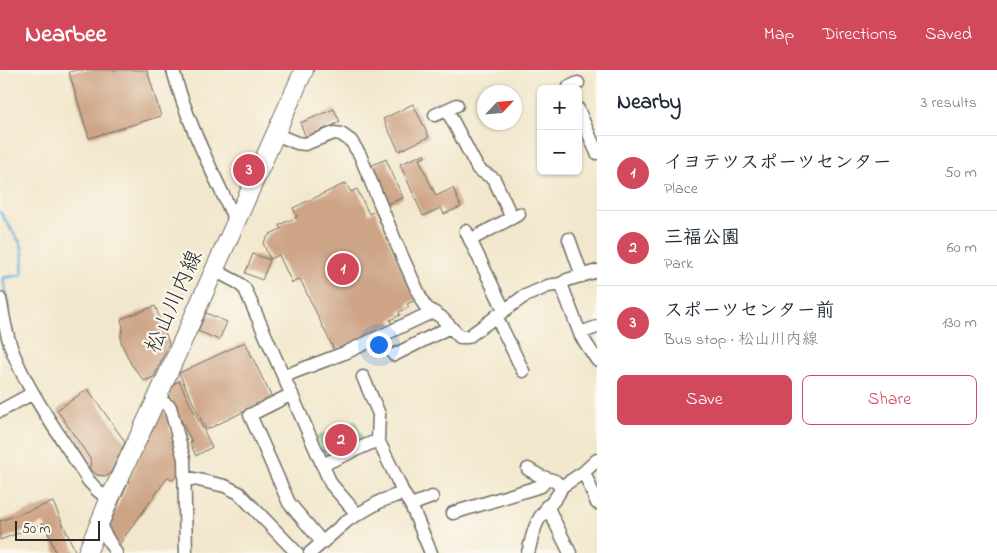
<!DOCTYPE html>
<meta charset="utf-8">
<style>
:root{--surface:#fff;--page:#f2f2f3;--text:#1f2937;--muted:#747a83;--line:#e0e1e3;--accent:#d1495b}
body{margin:0;font-family:"Indie Flower","Klee One",sans-serif;background:var(--page);color:var(--text)}
.controls{position:absolute;right:15px;top:15px;display:grid;overflow:hidden;border-radius:8px;box-shadow:0 1px 4px #0004}
.controls button{width:45px;height:45px;display:grid;place-items:center;padding:0;border:0;border-bottom:1px solid var(--line);background:var(--surface);color:var(--text);font:25px sans-serif}
.compass{position:absolute;left:477px;top:15px;width:45px;height:45px;border-radius:50%;background:var(--surface);box-shadow:0 1px 4px #0004;rotate:64deg}
.scale{position:absolute;left:15px;bottom:12px;width:85px;box-sizing:border-box;padding-left:5px;border:2px solid #2b2b2b;border-top:0;font-size:14px;line-height:18px;white-space:nowrap;color:#2b2b2b;-webkit-text-stroke:4px #fbf7ec;paint-order:stroke}
.you{position:absolute;left:378px;top:274px;width:18px;height:18px;margin:-12px;border:4px solid #fff;border-radius:50%;background:#1a73e8;box-shadow:0 0 0 8px #1a73e833}
.badge{display:grid;place-items:center;width:32px;height:32px;border-radius:50%;background:var(--accent);color:#fff;font-size:16px;font-weight:700}
.pin{position:absolute;translate:-50% -50%;border:2px solid #fff;box-shadow:0 1px 5px #0006}
.list{margin:0;padding:0;list-style:none}
h2{display:flex;justify-content:space-between;align-items:center;height:65px;margin:0;padding:0 20px;font-size:21px}
h2 small{font-size:16px;font-weight:400;color:var(--muted)}
.list li{display:grid;grid-template-columns:32px 1fr auto;gap:15px;align-items:center;box-sizing:border-box;height:75px;padding:0 20px;border-top:1px solid var(--line)}
.list b{display:block;font-size:19px;white-space:nowrap}
.list p{margin:0;font-size:16px;white-space:nowrap;color:var(--muted)}
.list em{font-size:16px;font-style:normal;color:var(--muted)}
.actions{display:flex;gap:10px;padding:15px 20px}
.actions a{flex:1;padding:11px 0;border:1px solid var(--accent);border-radius:8px;text-align:center;font-size:18px;color:var(--accent)}
.actions .main{background:var(--accent);color:#fff}
.map{position:relative;flex:none;width:597px;height:483px;overflow:hidden}
header{display:flex;align-items:center;gap:30px;box-sizing:border-box;height:70px;padding:0 25px;background:var(--accent);color:#fff}
header strong{font-size:24px}
nav{display:flex;gap:28px;margin-inline-start:auto;font-size:18px}
main{display:flex}
aside{flex:1;background:var(--surface)}
.map>svg:first-child{display:block}
.green{fill:#7cd59b;stroke:#548063}
.lines{fill:none;stroke-linecap:round;stroke-linejoin:round}
.stream{stroke:#5eaed8;stroke-width:3}
.building{fill:#cea486}
.street-casing{stroke:#716d63;stroke-width:15}
.secondary-casing{stroke:#716d63;stroke-width:20}
.street{stroke:#fff;stroke-width:12}
.secondary{stroke:#fff;stroke-width:18}
.labels{text-anchor:middle;dominant-baseline:central;stroke-width:4.5;stroke-linejoin:round;paint-order:stroke}
.street-label{font-size:22px;fill:#2b2b2b;stroke:#fbf7ec}
</style>
<header>
<strong>Nearbee</strong>
<nav><a>Map</a><a>Directions</a><a>Saved</a></nav>
</header>
<main>
<div class="map">
<svg width="597" height="483" viewBox="0 0 597 483">
<rect width="100%" height="100%" fill="#fbf7ec"/>
<filter id="ink" filterUnits="userSpaceOnUse"><feTurbulence type="fractalNoise" baseFrequency=".02" numOctaves="2"/><feDisplacementMap in="SourceGraphic" scale="10" xChannelSelector="R" yChannelSelector="G"/><feConvolveMatrix kernelMatrix="1 2 1 2 8 2 1 2 1" color-interpolation-filters="sRGB"/></filter>
<filter id="wash" filterUnits="userSpaceOnUse"><feTurbulence type="fractalNoise" baseFrequency=".0096" numOctaves="4" result="noise"/><feDisplacementMap in="SourceGraphic" scale="20" xChannelSelector="R" yChannelSelector="G"/><feGaussianBlur stdDeviation="1.12" result="paint"/><feColorMatrix in="noise" values="0 0 0 0 0 0 0 0 0 0 0 0 0 0 0 0 0 1.4 0 .05"/><feComposite in="paint" operator="in"/></filter>
<g filter="url(#wash)">
<rect width="100%" height="100%" fill="#f2e7cc"/>
<path class="green" d="M355,351L364,372L327,389L317,367Z"/>
<g class="lines">
<path class="stream" d="M0,142L21,174L23,184L22,205L3,208L9,241"/>
</g>
<g id="blocks">
<path class="building" d="M77,0H147L161,46L89,68L69,2Z
M413,34L429,67L399,81L383,49Z
M334,39L340,52L306,67L300,53Z
M424,84L425,87L419,89L436,126L453,118L461,137L444,144L441,138L423,146L400,94Z
M386,89L403,128L385,135L368,97Z
M346,113L351,122L357,119L369,144L375,141L416,230L407,234L409,237L399,242L400,245L390,250L392,254L366,266L367,269L348,279L346,275L334,280L300,209L292,213L279,185L270,189L263,173L270,164L281,159L279,155L297,147L293,138Z
M253,184L270,190L262,210L245,203Z
M155,236L169,273L154,307L144,311L131,294L124,279L121,272V264L123,258L121,249Z
M206,243L227,252L219,270L198,261Z
M245,272L272,328L206,360L179,303Z
M179,311L212,377L196,386L190,373L192,372L168,324L172,315Z
M88,319L125,372L111,402L107,406L97,405L93,402L90,396L91,390L57,340Z
M160,339L165,341L179,394V403L173,410L168,407L118,476L108,458Z
M53,432L76,483H56L44,453L0,470V451Z"/>
</g>
</g>
<g filter="url(#ink)">
<use href="#blocks" fill-opacity="0" stroke="#716d63" stroke-width="1"/>
<g class="lines">
<defs>
<path id="street" d="M173,0C187,53 213,103 236,152
M569,19V17L578,13
M578,39L597,83
M447,40L478,99L494,109L512,148
M435,45L457,35
M275,64L297,73L305,74L334,63L341,64L351,71L360,85L397,175L423,233L427,238L441,247L460,267H468L523,227L548,216L561,214L567,210L597,201
M466,161L504,240
M569,169L582,206
M470,170L519,144
M214,200L237,212L245,219L331,414L357,444
M561,214L581,266L597,290
M0,229C4,248 6,267 14,285C31,327 64,371 88,410L97,420L109,430
M496,246L523,301
M580,263L597,257
M394,285L450,257
M284,306L347,282L432,242
M363,307L379,344L378,370L398,411L403,423L411,435L431,483
M292,324L250,345L289,433L322,472
M157,328L170,337L184,389L186,483
M0,341L33,323
M322,395L378,370
M584,402L597,433
M185,407L225,416L239,423L297,483
M561,417L584,402L597,390
M411,435L432,427
M547,436L570,483
M453,443L541,416L547,409
M100,456L116,483
M310,483L348,450L381,431L403,423
M528,483C531,472 533,459 539,449C544,439 560,427 561,417L555,411L540,406L528,399"/>
<path id="secondary" d="M87,483L109,430L157,328L304,0"/>
</defs>
<use href="#street" class="street-casing"/>
<use href="#secondary" class="secondary-casing"/>
<use href="#street" class="street"/>
<use href="#secondary" class="secondary"/>
</g>
</g>
<g class="labels">
<g class="street-label">
<text transform="translate(175 232) rotate(-66)">松山川内線</text>
</g>
</g>
</svg>
<div class="controls">
<button>+</button>
<button>−</button>
</div>
<svg class="compass" viewBox="-18 -18 36 36"><path d="M0-13l5 13h-10z" fill="#e53935"/><path d="M0 13l5-13h-10z" fill="#747a83"/></svg>
<div class="scale">50 m</div>
<div class="you"></div>
<div class="pin badge" style="left:343px;top:199px">1</div>
<div class="pin badge" style="left:341px;top:370px">2</div>
<div class="pin badge" style="left:249px;top:100px">3</div>
</div>
<aside>
<h2>Nearby<small>3 results</small></h2>
<ul class="list">
<li><span class="badge">1</span><div><b>イヨテツスポーツセンター</b><p>Place</p></div><em>50 m</em></li>
<li><span class="badge">2</span><div><b>三福公園</b><p>Park</p></div><em>60 m</em></li>
<li><span class="badge">3</span><div><b>スポーツセンター前</b><p>Bus stop · 松山川内線</p></div><em>130 m</em></li>
</ul>
<div class="actions"><a class="main">Save</a><a>Share</a></div>
</aside>
</main>
